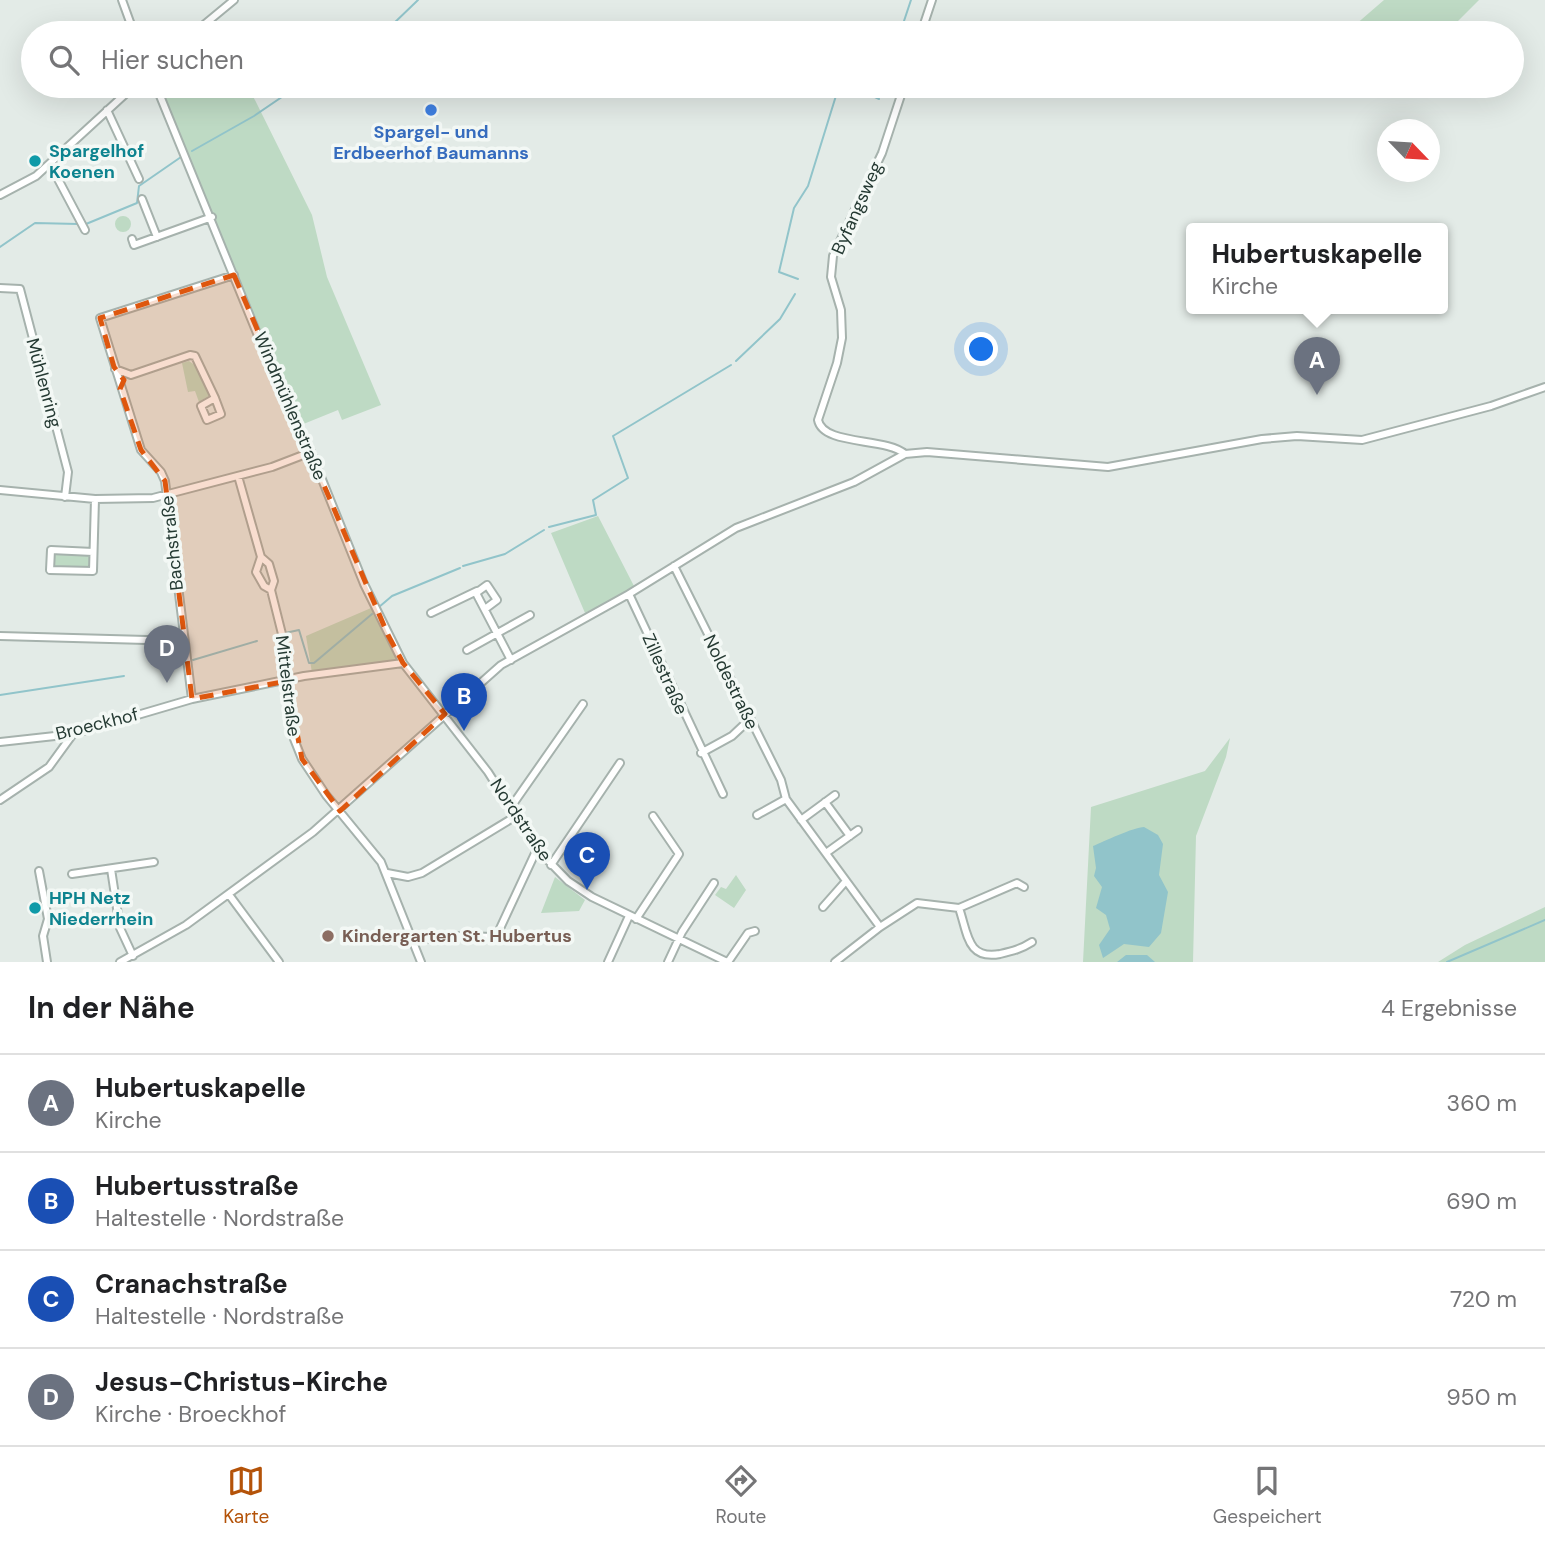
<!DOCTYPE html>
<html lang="de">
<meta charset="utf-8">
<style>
:root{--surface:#fff;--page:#f6f6f6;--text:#202124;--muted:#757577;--line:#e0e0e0;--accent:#b45309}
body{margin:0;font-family:"DM Sans",sans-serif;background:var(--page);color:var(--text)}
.compass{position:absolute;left:1377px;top:119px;width:63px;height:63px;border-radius:50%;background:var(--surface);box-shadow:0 7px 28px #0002;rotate:115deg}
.you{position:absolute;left:982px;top:350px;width:24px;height:24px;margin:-18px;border:5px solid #fff;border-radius:50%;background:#1a73e8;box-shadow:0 0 0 10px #1a73e833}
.badge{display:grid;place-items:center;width:46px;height:46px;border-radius:50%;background:var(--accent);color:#fff;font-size:23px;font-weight:700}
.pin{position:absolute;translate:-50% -58px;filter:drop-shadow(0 2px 4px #0008)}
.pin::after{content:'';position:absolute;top:37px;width:24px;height:21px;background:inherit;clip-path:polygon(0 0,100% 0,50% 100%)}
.popup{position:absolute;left:1186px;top:223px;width:262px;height:91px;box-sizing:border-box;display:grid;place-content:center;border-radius:7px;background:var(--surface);filter:drop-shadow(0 2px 5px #0005);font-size:23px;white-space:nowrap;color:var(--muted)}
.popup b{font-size:26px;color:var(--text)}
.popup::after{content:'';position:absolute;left:50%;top:100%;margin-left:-14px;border:14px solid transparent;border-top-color:var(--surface)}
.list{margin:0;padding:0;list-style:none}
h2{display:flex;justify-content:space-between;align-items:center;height:91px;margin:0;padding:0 28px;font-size:30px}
h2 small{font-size:23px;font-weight:400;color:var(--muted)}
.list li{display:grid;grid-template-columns:46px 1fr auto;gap:21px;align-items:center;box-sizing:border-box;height:98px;padding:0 28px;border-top:2px solid var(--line)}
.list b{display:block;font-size:26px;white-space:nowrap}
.list p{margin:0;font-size:23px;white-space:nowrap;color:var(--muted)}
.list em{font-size:23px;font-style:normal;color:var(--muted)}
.icon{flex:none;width:38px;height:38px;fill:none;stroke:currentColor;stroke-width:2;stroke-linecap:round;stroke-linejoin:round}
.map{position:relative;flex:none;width:1545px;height:962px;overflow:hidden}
.search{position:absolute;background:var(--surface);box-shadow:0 7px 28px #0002;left:21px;right:21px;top:21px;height:77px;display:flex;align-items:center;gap:18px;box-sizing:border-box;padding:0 24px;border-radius:38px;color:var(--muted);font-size:26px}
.sheet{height:483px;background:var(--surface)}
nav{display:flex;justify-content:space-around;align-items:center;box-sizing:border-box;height:98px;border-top:2px solid var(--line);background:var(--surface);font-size:19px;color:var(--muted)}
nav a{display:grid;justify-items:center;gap:4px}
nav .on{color:var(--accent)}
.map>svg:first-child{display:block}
.green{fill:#bedac4}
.water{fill:#91c4ca}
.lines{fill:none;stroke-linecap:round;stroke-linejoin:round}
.stream{stroke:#91c4ca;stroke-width:2}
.street-casing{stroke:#a6b2ad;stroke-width:10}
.street{stroke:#fff;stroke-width:6}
.marked{fill:#de570e;fill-opacity:0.2;stroke:#de570e;stroke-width:5;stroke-dasharray:14 9;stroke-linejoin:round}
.shop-dot{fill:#3f7fe0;stroke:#f3f8f5;stroke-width:2.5}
.culture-dot{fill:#0f9aa8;stroke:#f3f8f5;stroke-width:2.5}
.education-dot{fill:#8d6e63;stroke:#f3f8f5;stroke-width:2.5}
.labels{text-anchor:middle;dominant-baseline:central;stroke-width:7;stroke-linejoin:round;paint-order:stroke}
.shop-label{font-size:18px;font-weight:bold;fill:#366cbe;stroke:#f3f8f5}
.culture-label{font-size:18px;font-weight:bold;fill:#0d838f;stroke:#f3f8f5;text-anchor:start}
.street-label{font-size:18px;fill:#253a33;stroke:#f3f8f5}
.education-label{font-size:18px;font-weight:bold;fill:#785e54;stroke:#f3f8f5;text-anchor:start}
</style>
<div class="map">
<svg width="1545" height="962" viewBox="0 0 1545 962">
<rect width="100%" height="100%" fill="#e3ebe7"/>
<path class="green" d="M1384,0H1479L1446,33L1347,32Z
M158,86H248L312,215L327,277L381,405L342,420L338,410L301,425L283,397Z
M115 224a8 8 0 1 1 16 0a8 8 0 1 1-16 0Z
M189,361L196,366L210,395L199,402L195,391L188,392L182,363Z
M598,516L635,588L585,613L551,533Z
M53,553L90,555V569L52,568Z
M371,608L398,661L312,673L306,636Z
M1230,738L1226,757L1196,836L1193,962H1083L1091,807L1205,771Z
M736,875L746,890L734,908L715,895L721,887L726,889Z
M555,877L585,900L579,911L541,913Z
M1545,907V962H1438L1465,945Z"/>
<path class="water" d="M1144,827L1158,835L1163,844L1159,875L1168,892L1161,933L1149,947L1124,944L1103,958L1099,945L1110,929L1106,915L1096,908L1102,887L1094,876L1096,868L1093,846C1103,842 1134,827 1144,827Z
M1126,955H1147L1155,962H1117Z"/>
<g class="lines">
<path class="stream" d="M390,27L418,0
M384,30L386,33
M900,33L911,0
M852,86L879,99
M881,92L883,86
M192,151L254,116L298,86
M86,224L137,203L139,186L181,157
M0,247L35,223L78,224
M798,279L779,272L794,208L808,186L839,86
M736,361L780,319L795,294
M549,527L596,515L593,500L628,478L613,436L731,365
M463,566L505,554L544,530
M379,607L392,596L460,568
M285,633L299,630L309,663H314L372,614
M193,660L257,641
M0,695L124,676
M1447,962L1545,920"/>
<defs>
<path id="street" d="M122,0L134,33
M194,33L234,0
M921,33L932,0
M156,86L283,397L311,452L364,584L403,663L488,772L537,849L568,881L592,897L727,962
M904,86L882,153L833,256L831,277L841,310L842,338L837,363L818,420C823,446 886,437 905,454
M107,110L139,179
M50,164L85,230
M0,195L36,176L134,86
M142,199L157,237
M132,239L134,245L212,217
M0,288L20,289L68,472L65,497
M115,369L131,375L190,355L195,356L215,398L201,406L207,420L221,414L215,398
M238,476L261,557L269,564L274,581L271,590L282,634L294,739L302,759L326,795L381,862L421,962
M0,490L95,499L153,498L272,467L311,452
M93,552L51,550L50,570L93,571L95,499
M261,557L256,572L264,586L271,590
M674,566L781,780L786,799
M629,594L723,794
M485,609L497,600L487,585L476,593L511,660
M431,613L477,591
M0,636L183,641
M467,650L530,615
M192,699L165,481L161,472L141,450L100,318L234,275
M0,742L73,734L192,699L304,676L403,663
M701,753L732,736L749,720
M0,800L49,767L73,734
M825,802L850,836
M511,807L583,704
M757,815L786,799L880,927
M801,820L835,795
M826,853L858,830
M551,865L620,763
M111,869L120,928L133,956
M39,871L48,919L43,936L47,962
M387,873L408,877L422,873L516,816
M72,874L154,862
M230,896L279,962
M823,907L846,881
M959,908C968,934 967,960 1000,954C1013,951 1021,949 1032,942
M636,919L679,854L653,816
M454,936L496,937L537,849
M410,939H442
M120,962L186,925L313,832L501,665L629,594L736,528L854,482L905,454L927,452L1108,467L1262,439L1297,436L1362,440L1491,406L1545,387
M608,962L629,916
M668,962L682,932L714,883
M728,962L748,933L755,931
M835,962L880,927L917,903L959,908L1017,883L1024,887"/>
</defs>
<use href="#street" class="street-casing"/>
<use href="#street" class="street"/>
</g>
<path class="marked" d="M234,275L388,635L403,663L445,714L340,811L302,759L287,681L192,699L165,481L141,450L120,389L124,380L114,367L100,318Z"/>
<circle class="shop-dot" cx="431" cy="110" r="7"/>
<g class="culture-dot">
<circle cx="35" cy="161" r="7"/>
<circle cx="35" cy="908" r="7"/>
</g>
<circle class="education-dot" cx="328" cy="936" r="7"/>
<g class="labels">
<g class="shop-label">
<text x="431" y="132">Spargel- und<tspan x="431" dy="21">Erdbeerhof Baumanns</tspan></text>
</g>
<g class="culture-label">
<text x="49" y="151">Spargelhof<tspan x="49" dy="21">Koenen</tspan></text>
<text x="49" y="898">HPH Netz<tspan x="49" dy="21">Niederrhein</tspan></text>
</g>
<g class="street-label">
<text transform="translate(857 208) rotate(-66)">Byfangsweg</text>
<text transform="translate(44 383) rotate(75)">Mühlenring</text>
<text transform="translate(290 406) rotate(67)">Windmühlenstraße</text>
<text transform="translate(172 543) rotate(-96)">Bachstraße</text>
<text transform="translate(665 674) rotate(66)">Zillestraße</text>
<text transform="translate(731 682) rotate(64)">Noldestraße</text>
<text transform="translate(288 686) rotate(83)">Mittelstraße</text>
<text transform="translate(97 724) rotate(-14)">Broeckhof</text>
<text transform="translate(521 820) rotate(56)">Nordstraße</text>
</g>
<g class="education-label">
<text x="342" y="936">Kindergarten St. Hubertus</text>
</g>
</g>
</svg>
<svg class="compass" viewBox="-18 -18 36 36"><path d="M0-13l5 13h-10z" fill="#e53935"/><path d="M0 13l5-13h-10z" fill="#757577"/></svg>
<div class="you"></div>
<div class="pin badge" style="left:1317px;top:395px;background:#6b7280">A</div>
<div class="popup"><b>Hubertuskapelle</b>Kirche</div>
<div class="pin badge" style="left:464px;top:731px;background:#1a4fb4">B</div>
<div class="pin badge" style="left:587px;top:890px;background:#1a4fb4">C</div>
<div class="pin badge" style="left:167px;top:683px;background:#6b7280">D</div>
<div class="search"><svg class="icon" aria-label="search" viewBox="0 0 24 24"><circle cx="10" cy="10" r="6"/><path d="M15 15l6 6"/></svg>Hier suchen</div>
</div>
<section class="sheet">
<h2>In der Nähe<small>4 Ergebnisse</small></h2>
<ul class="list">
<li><span class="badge" style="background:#6b7280">A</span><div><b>Hubertuskapelle</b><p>Kirche</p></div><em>360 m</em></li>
<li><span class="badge" style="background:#1a4fb4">B</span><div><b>Hubertusstraße</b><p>Haltestelle · Nordstraße</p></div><em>690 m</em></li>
<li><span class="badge" style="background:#1a4fb4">C</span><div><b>Cranachstraße</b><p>Haltestelle · Nordstraße</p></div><em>720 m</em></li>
<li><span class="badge" style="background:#6b7280">D</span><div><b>Jesus-Christus-Kirche</b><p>Kirche · Broeckhof</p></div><em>950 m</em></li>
</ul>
</section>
<nav>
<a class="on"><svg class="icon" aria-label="map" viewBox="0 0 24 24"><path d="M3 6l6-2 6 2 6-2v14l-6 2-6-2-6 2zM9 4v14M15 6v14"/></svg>Karte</a>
<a><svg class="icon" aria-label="directions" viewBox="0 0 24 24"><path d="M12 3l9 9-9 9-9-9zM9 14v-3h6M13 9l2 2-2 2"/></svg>Route</a>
<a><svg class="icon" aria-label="saved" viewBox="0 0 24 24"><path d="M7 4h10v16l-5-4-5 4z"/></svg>Gespeichert</a>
</nav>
